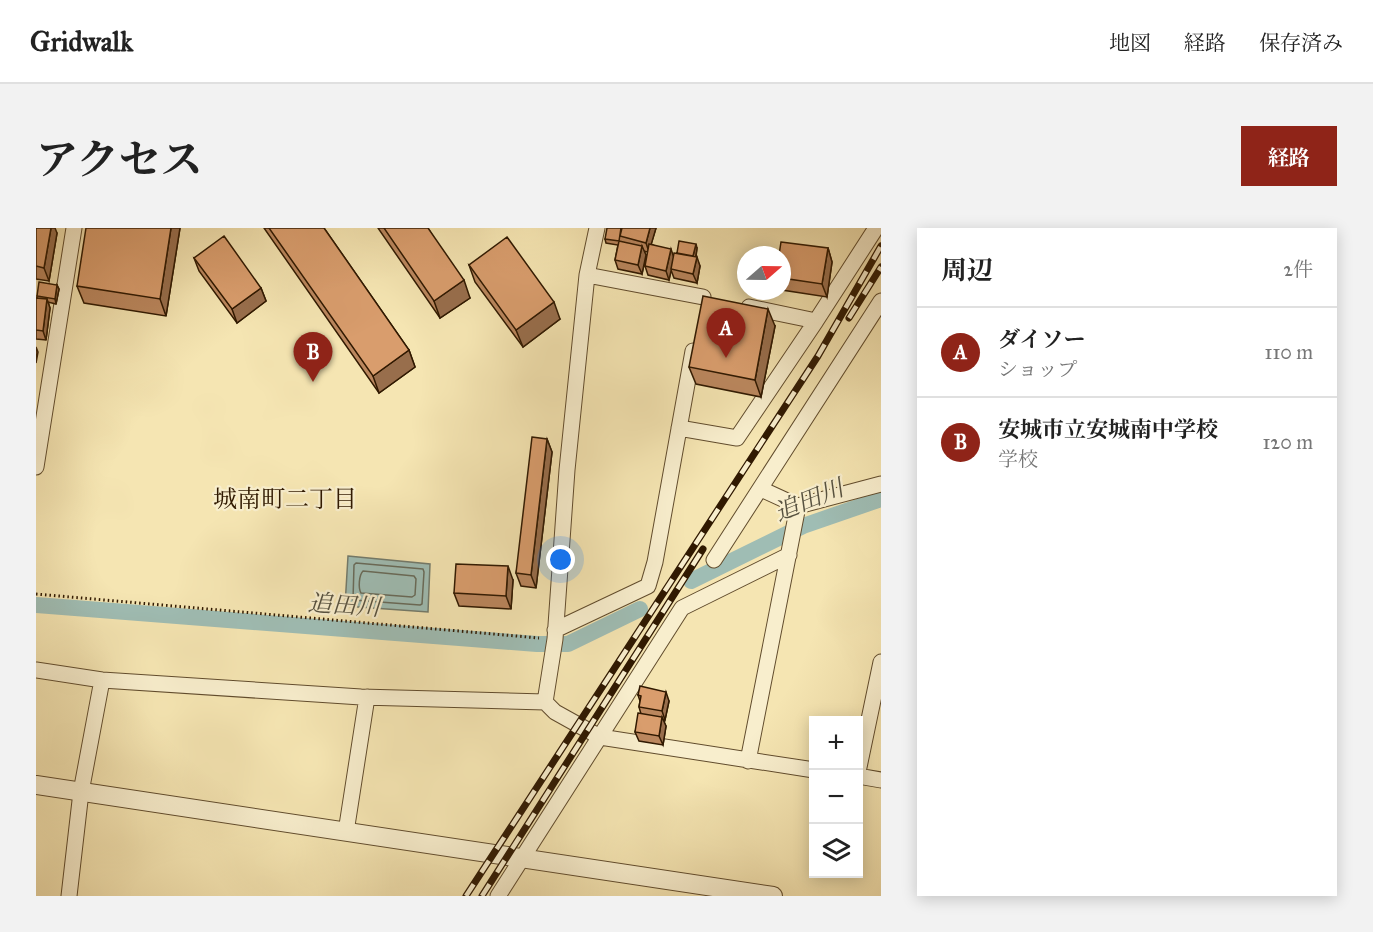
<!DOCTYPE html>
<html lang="ja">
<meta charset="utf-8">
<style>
:root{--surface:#fff;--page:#f2f2f2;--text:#222;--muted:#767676;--line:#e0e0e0;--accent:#8f2418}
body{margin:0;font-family:"IM FELL Great Primer","Noto Serif JP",serif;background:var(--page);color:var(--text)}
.controls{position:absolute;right:18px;bottom:18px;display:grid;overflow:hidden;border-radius:0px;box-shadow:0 3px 15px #0003}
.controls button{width:54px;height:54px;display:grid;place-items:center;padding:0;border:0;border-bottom:2px solid var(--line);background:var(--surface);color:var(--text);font:30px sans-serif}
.compass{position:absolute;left:701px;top:18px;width:54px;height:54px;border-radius:50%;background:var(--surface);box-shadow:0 3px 15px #0003;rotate:70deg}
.you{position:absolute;left:525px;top:332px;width:21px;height:21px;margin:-15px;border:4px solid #fff;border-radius:50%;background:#1a73e8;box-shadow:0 0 0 9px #1a73e833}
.badge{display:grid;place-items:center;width:39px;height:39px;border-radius:50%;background:var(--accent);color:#fff;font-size:20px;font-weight:700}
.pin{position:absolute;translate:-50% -50px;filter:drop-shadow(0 2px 3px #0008)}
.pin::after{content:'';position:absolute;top:32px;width:21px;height:18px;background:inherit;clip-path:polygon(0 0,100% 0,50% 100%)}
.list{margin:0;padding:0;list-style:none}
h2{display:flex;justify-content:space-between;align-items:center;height:78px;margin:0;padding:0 24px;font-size:26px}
h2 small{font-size:20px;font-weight:400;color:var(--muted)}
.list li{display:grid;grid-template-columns:39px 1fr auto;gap:18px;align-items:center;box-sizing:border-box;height:90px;padding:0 24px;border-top:2px solid var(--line)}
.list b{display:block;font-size:22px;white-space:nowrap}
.list p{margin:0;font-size:20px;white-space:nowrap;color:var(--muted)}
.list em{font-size:20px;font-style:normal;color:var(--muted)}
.icon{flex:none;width:33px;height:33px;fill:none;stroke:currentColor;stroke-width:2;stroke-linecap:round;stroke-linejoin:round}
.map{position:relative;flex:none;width:845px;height:668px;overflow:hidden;border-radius:0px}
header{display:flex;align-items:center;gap:36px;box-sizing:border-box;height:84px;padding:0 30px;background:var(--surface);border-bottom:2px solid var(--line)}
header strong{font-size:28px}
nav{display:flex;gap:33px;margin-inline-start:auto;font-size:21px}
.intro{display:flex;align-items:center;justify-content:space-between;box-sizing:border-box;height:144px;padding:0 36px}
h1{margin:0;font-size:42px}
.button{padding:15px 27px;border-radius:0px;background:var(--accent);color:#fff;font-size:21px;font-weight:700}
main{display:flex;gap:36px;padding:0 36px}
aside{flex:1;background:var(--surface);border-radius:0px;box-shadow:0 3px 15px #0003}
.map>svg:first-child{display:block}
.water{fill:#9fbdb4;stroke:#737b6c;stroke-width:1.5}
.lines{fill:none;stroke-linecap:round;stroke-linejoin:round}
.shore{stroke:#686b5a;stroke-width:1.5}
.canal{stroke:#9fbdb4;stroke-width:16}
.minor-casing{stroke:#614c2d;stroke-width:17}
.tertiary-casing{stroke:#614c2d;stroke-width:20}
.path{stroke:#301901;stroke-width:3;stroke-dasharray:1.5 3;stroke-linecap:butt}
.minor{stroke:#f8eecd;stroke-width:15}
.tertiary{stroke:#f8eecd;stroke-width:18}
.rail-casing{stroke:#301901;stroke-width:7}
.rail{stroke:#f8eecd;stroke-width:4.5;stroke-dasharray:14;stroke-linecap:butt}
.wall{fill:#bb875e;stroke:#301901;stroke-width:1.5}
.shaded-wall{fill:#986e4c;stroke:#301901;stroke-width:1.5}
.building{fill:#d99d6d;stroke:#301901;stroke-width:1.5}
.labels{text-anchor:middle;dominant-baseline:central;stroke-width:4.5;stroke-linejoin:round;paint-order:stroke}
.neighbourhood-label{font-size:24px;fill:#301901;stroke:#f8eecd}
.water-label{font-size:24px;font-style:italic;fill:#575240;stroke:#f8eecd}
</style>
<header>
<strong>Gridwalk</strong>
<nav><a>地図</a><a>経路</a><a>保存済み</a></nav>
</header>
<div class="intro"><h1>アクセス</h1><a class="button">経路</a></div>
<main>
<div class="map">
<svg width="845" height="668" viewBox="0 0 845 668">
<rect width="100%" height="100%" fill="#f5e5b2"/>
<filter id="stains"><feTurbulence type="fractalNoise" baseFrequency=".00333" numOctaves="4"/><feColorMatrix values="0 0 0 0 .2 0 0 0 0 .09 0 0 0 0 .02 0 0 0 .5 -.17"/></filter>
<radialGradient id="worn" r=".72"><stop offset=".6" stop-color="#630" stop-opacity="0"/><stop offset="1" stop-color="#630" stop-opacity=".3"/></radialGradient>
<path class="water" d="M312,328L394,336L392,384L309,378Z"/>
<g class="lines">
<path class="shore" d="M320,335L387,341L388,344L386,376L384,377L317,372L318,337Z
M327,343L378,348L380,351L379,367L376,369L325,365C322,360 323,347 327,343Z"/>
<path class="canal" d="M655,353L767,298L845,271
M0,377L501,416H532L604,381"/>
<defs>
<path id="minor" d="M561,0L551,47L531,242L519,411L509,474L519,484L564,509L778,542
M551,47L667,69
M780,93L840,0
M643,200L701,210L780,93L713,79
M0,239L38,0
M725,261L762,278
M678,332L845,73
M519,402L612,358L619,334L657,123
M0,442L66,452L325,469L509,474
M712,533L762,278L845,256
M822,544L845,434
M822,548L845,552
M310,604L331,469
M33,668L45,564L66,452
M462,668L646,380L753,327"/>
<path id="tertiary" d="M0,557L737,668"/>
</defs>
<use href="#minor" class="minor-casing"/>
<use href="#tertiary" class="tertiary-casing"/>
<path class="path" d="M0,366L503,410"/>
<use href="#minor" class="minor"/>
<use href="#tertiary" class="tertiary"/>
<defs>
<path id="rail" d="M813,90L845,39
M430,668L782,128L845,18
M446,668L667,321"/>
</defs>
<use href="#rail" class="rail-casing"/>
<use href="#rail" class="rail"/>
</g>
<path class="wall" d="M0,0L21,5L13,53L0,51Z
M144,0L130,88L48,75L41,58Z
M228,0H288L373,122L379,139L343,165Z
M342,0H392L434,70L404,90Z
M620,0L615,16L638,28L641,26L661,20L660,29L664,38L661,55L638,50L635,42L633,52L612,47L609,38L612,24L608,23L610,27L606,46L582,41L579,32L582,17L570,15L569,11Z
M792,20L796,34L791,69L746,62V27Z
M158,30L225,60L230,73L201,95L163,43Z
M433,37L524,91L487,119L439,54Z
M21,57L23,61L20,76L12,74L14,80L10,112L0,111V70H1V68Z
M739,98L725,169L660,156L653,139Z
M511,211L516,224L500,360L485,358L480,345Z
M477,352L475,381L423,378L418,365Z
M602,467L633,473L629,492H627L630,498L627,517L603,513L599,504L605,486L603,479L604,473Z"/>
<path class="shaded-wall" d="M15,0H19L21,5L13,53L8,40Z
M135,0H144L130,88L124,71Z
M614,0H620L613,24L610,15Z
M660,16L661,20L659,33L657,28Z
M606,18L610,27L606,46L602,37Z
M792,20L796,34L791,69L786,56Z
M635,21L638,30L633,52L630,43Z
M661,29L664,38L661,55L657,46Z
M428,52L434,70L404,90L398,73Z
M21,57L23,61L20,76L19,71Z
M225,60L230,73L201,95L196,81Z
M11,71L14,80L10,112L7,103Z
M518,74L524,91L487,119L480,102Z
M732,81L739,98L725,169L719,152Z
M0,119L2,124L0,135Z
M373,122L379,139L343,165L337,148Z
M511,211L516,224L500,360L495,347Z
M472,338L477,352L475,381L470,368Z
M630,464L633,473L629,492L626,483Z
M626,489L630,498L627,517L623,508Z"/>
<path class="building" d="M0,0H15L8,40L0,38Z
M50,0H135L124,71L41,58Z
M233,0H288L373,122L337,148Z
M348,0H392L428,52L398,73Z
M571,0H585L583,13L569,11Z
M586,0H614L610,15L584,8Z
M188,8L225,60L196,81L158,30Z
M471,9L518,74L480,102L433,37Z
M583,13L606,18L602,37L579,32Z
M643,13L660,16L657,28L641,25Z
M745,14L792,20L786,56L746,50V27H743Z
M613,16L635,21L630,43L609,38Z
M638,25L661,29L657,46L635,41Z
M3,54L21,57L19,71L1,68Z
M667,68L732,81L719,152L653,139Z
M0,70L11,71L7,103L0,102Z
M496,209L511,211L495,347L480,345Z
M420,336L472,338L470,368L418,365Z
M604,458L630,464L626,483L603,479L605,468L602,467Z
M602,485L626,489L623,508L599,504Z"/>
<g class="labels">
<g class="neighbourhood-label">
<text x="249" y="271">城南町二丁目</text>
</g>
<g class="water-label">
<text transform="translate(773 272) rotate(-22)">追田川</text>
<text transform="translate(308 377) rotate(4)">追田川</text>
</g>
</g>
<rect width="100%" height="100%" filter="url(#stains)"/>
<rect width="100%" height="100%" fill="url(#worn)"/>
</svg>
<div class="controls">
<button>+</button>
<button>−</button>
<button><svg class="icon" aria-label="layers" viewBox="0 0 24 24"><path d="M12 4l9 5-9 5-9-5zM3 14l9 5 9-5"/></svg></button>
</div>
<svg class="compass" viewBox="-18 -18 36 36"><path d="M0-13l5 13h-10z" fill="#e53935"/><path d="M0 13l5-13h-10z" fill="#767676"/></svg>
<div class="you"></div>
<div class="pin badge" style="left:690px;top:130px">A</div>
<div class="pin badge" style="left:277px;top:154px">B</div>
</div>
<aside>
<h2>周辺<small>2件</small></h2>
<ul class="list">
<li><span class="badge">A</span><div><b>ダイソー</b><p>ショップ</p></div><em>110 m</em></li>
<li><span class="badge">B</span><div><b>安城市立安城南中学校</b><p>学校</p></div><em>120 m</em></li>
</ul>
</aside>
</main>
